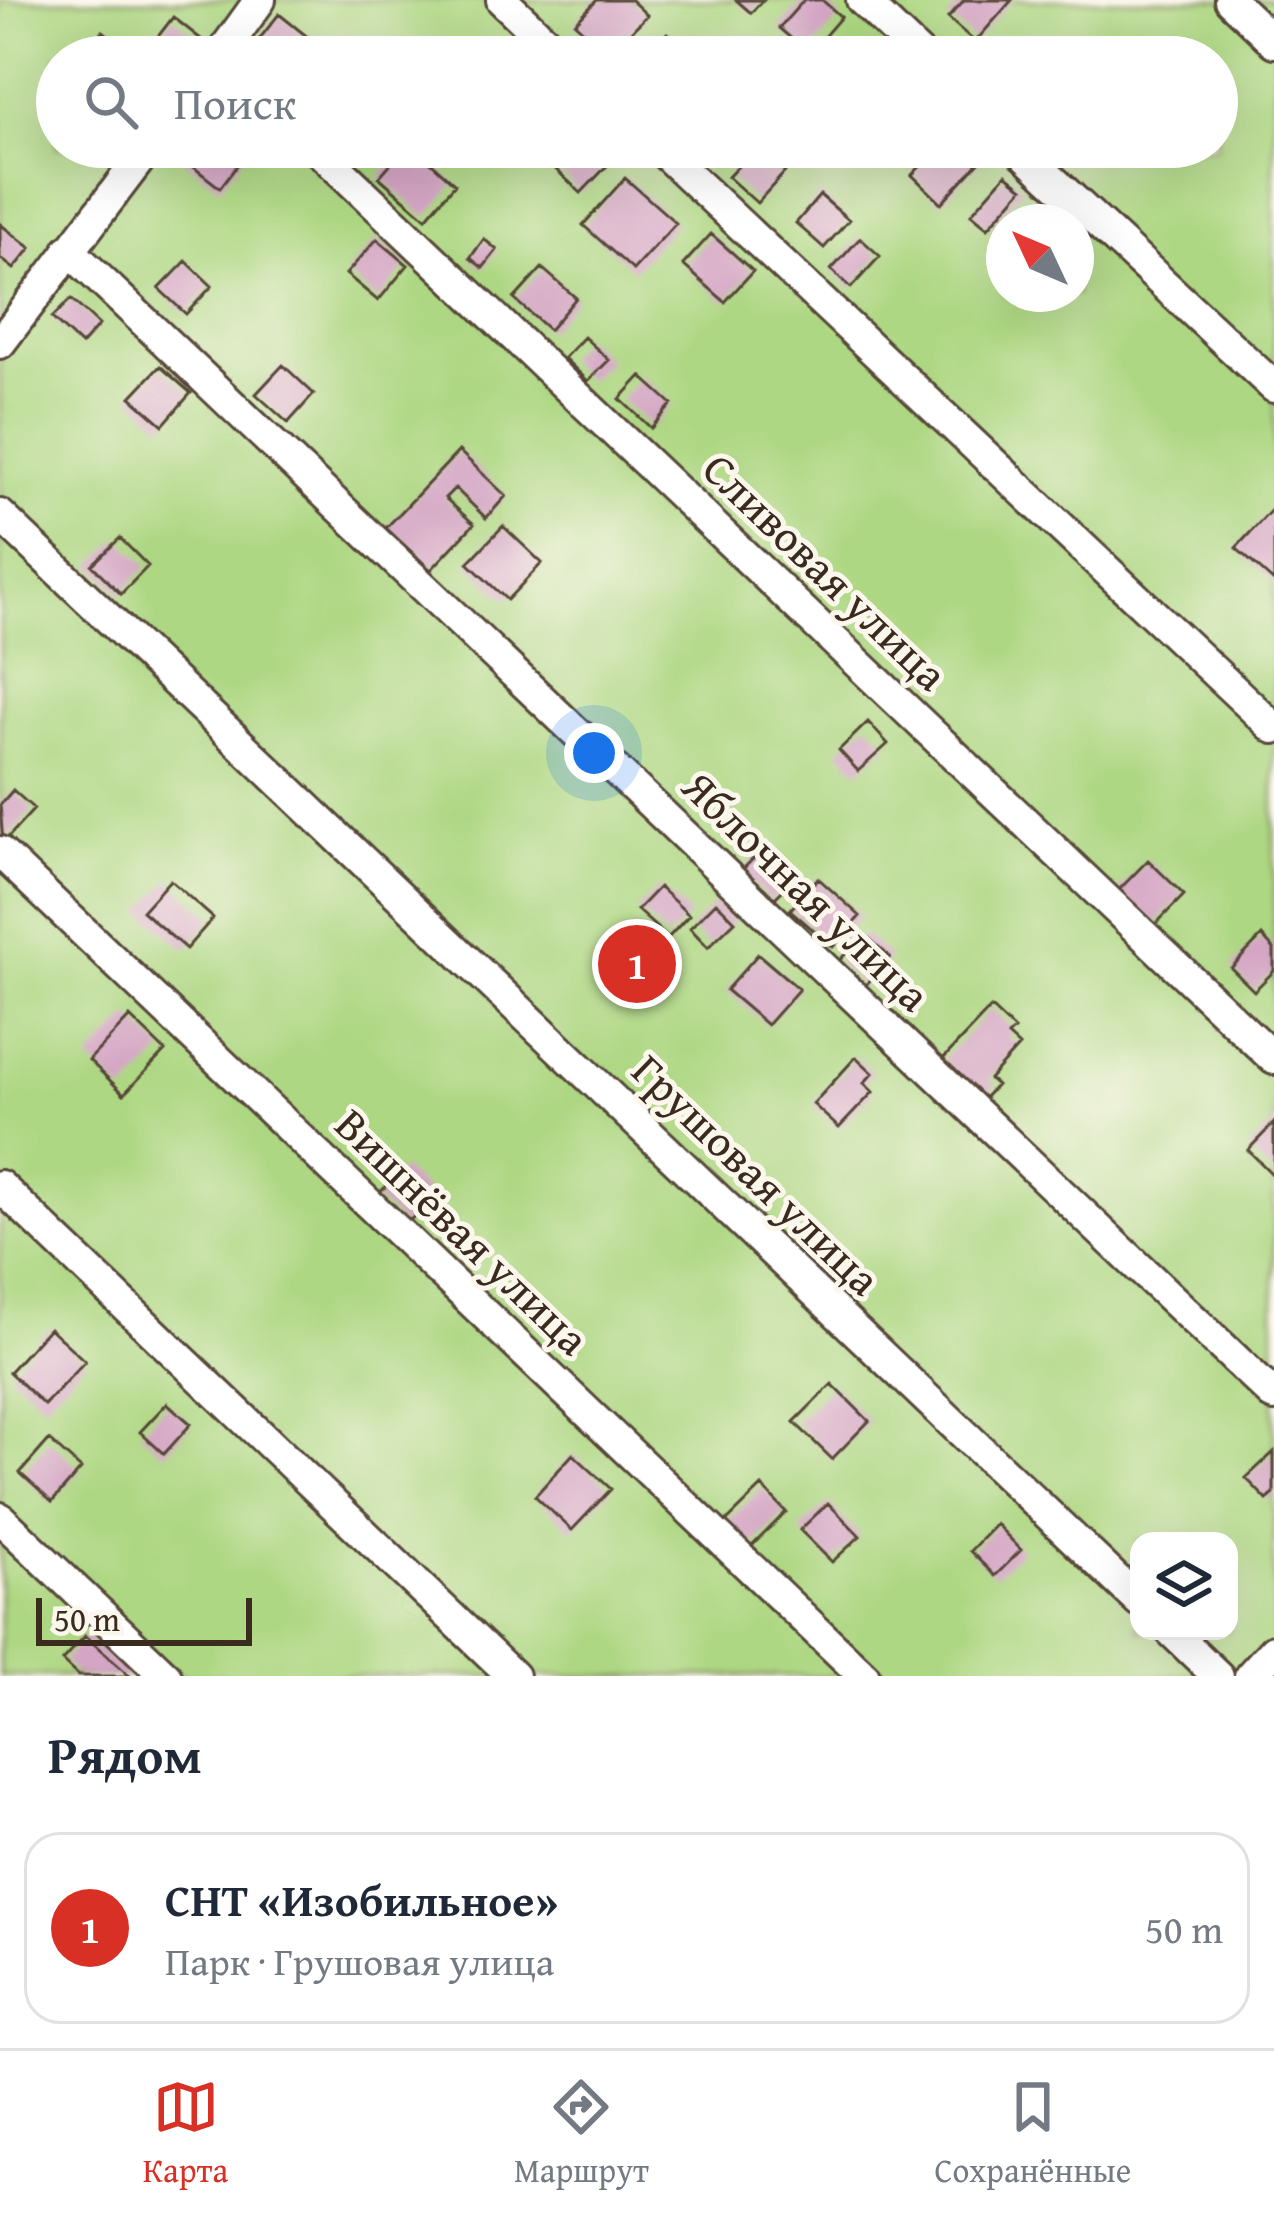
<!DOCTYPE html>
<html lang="ru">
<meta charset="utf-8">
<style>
:root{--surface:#fff;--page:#f6f6f7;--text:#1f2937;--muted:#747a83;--line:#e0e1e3;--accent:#d93025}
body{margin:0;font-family:"Gentium Book Plus",serif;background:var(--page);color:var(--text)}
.controls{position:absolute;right:36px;bottom:36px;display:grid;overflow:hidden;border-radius:24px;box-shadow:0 12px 48px #0002}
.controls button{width:108px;height:108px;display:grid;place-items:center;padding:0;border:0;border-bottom:3px solid var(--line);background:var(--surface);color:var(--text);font:60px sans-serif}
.compass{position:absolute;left:986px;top:204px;width:108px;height:108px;border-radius:50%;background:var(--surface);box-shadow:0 12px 48px #0002;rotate:314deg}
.scale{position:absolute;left:36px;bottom:30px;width:216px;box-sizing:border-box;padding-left:12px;border:6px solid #3b2a1e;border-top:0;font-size:33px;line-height:42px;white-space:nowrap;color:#3b2a1e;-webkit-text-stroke:9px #fbf7ec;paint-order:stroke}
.you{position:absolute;left:594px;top:753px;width:42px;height:42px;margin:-30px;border:9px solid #fff;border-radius:50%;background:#1a73e8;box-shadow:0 0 0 18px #1a73e833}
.badge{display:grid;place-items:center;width:78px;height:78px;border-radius:50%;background:var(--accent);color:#fff;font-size:39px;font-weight:700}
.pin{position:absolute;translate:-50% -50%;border:6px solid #fff;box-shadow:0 3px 12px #0006}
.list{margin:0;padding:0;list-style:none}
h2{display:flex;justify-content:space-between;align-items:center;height:156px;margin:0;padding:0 48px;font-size:51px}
h2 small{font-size:39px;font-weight:400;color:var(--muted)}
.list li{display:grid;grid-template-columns:78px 1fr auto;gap:36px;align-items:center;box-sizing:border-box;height:192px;margin:0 24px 24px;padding:0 24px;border:3px solid var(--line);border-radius:36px}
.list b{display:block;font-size:45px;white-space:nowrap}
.list p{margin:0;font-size:39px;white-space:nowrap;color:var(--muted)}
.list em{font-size:39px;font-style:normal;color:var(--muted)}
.icon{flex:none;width:66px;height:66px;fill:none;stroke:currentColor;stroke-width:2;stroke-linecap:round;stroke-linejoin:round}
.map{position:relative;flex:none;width:1274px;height:1676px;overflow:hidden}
.search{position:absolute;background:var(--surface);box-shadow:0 12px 48px #0002;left:36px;right:36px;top:36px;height:132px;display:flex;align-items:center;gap:30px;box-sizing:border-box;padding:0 42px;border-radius:66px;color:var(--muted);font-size:45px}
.sheet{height:372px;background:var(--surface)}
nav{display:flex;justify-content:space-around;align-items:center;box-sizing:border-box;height:168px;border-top:3px solid var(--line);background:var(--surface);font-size:33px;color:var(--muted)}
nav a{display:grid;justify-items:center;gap:6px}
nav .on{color:var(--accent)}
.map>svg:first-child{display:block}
.green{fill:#add782;stroke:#748050;stroke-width:3;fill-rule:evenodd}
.building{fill:#d4a5c4}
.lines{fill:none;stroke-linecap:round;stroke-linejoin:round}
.street-casing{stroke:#574639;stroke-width:36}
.street{stroke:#fff;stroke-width:30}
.labels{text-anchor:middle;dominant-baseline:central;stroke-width:10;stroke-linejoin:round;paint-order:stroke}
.street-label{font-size:45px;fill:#3b2a1e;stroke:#fbf7ec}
</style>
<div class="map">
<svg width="1274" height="1676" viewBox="0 0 1274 1676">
<rect width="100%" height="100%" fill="#fbf7ec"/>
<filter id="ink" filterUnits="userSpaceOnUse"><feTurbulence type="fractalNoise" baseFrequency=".00833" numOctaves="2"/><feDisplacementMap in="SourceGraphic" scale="24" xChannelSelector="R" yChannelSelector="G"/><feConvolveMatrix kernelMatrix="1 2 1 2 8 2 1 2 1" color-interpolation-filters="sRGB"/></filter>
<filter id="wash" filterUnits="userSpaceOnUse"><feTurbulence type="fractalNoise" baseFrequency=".004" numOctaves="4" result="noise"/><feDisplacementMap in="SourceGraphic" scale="48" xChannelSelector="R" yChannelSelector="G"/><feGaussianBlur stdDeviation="2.7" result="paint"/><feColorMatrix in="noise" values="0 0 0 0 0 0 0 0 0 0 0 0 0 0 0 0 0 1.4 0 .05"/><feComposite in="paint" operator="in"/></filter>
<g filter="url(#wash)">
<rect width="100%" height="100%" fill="#f7e8d3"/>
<path class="green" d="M0,0H1274V1676H0ZM57,57H1217V147H57ZM1004,222H1076V294H1004ZM1139,1541H1229V1631H1139Z"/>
<g id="blocks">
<path class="building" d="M597,0H631L647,15L609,55L575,23Z
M736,0H763L751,13Z
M804,0H822L841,17L809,54L779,28Z
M964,0H1012L975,42L948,18Z
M279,14L314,42L303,57H255L249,52Z
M173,17L206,43L196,57H153L146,52Z
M103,31L135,57H82Z
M667,33L694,57H645Z
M870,44L885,57H859Z
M1030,45L1044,57H1020Z
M192,147H234L245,155L220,188L183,159Z
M405,147H414L455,184L426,218L379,177Z
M565,147H625L581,193L549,163Z
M756,147L785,172L757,203L728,177Z
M939,147H972L983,158L941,203L912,175Z
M1006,174L1023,188L988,228L971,214Z
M625,178L676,223L633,270L583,225Z
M820,195L849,220L824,248L796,223Z
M0,224L31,248L14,269L0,258Z
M711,234L753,271L725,302L683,265Z
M860,238L880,256L851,288L831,270Z
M377,239L408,265L378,301L346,274Z
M484,239L497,250L483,268L470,258Z
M186,261L212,286L186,314L159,289Z
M542,268L576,298L549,330L514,299Z
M71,299L99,325L81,345L52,318Z
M584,337L609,360L588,381L564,358Z
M283,365L314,394L288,423L256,394Z
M160,366L191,393L163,425L131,397Z
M641,376L672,404L651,428L620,399Z
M459,451L506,496L486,518L455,488L445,498L474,524L431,570L386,528Z
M1274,507V582L1236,548Z
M503,526L542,563L507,600L468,563Z
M120,538L148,566L121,594L92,565Z
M868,722L888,744L858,771L839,750Z
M13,790L34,809L3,843L0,805Z
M768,844L799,874L771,902L740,872Z
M1148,860L1184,895L1149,931L1113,896Z
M818,878L860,916L833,947L790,910Z
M170,880L213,918L186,949L142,911Z
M659,887L689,915L668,938L637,910Z
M716,902L735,921L708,947L690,928Z
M864,934L890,957L864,987L837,963Z
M1262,936L1274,949V971L1254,991L1231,968Z
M758,954L799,989L767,1025L726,990Z
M991,1008L1014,1030L1008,1036L1019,1046L989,1079L996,1085L983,1099L942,1060Z
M130,1017L165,1051L124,1094L89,1060Z
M856,1057L873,1073L864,1083L873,1092L839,1128L813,1104Z
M1274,1123V1176L1248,1150Z
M402,1169L432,1197L404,1227L374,1199Z
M820,1235L849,1263L824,1290L794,1262Z
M49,1328L85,1361L44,1405L9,1372Z
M832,1384L869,1421L832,1459L794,1422Z
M167,1403L191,1424L164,1454L140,1432Z
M49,1440L81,1469L52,1502L20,1473Z
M1274,1452V1494L1267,1500L1246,1478Z
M573,1454L611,1489L572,1530L535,1496Z
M762,1487L786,1512L749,1549L724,1524Z
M828,1503L860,1536L832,1562L800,1530Z
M996,1524L1021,1550L995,1576L970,1551Z
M85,1636L130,1676H78L62,1661Z"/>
</g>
</g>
<g filter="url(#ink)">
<use href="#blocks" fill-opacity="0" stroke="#574639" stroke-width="3"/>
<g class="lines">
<defs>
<path id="street" d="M502,0L562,57
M862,0L922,57
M1230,0L1274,42
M219,57L260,0
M315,147L1274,1059
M658,147L1274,728
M1017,147L1274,387
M69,250L1274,1396
M0,343L149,147
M0,515L1139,1601
M0,852L864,1676
M0,1186L513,1676
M0,1518L166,1676
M1171,1631L1218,1676
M1250,1676L1274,1650"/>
</defs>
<use href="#street" class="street-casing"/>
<use href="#street" class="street"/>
</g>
</g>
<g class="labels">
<g class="street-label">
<text transform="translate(826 571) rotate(44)">Сливовая улица</text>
<text transform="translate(807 890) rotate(44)">Яблочная улица</text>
<text transform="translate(757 1174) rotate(44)">Грушовая улица</text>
<text transform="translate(463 1231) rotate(44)">Вишнёвая улица</text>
</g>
</g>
</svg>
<div class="controls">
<button><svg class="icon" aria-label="layers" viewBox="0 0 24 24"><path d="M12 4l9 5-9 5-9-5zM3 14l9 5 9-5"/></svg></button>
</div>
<svg class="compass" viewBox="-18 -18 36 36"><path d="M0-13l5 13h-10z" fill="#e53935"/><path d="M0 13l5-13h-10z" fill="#747a83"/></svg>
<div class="scale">50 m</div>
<div class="you"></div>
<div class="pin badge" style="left:637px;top:964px">1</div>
<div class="search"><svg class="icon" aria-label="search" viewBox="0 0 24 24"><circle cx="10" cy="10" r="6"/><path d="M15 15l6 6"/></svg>Поиск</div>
</div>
<section class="sheet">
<h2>Рядом<small></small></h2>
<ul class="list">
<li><span class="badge">1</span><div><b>СНТ «Изобильное»</b><p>Парк · Грушовая улица</p></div><em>50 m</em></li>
</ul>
</section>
<nav>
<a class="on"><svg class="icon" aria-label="map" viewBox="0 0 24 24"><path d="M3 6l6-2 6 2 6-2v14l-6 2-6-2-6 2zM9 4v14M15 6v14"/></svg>Карта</a>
<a><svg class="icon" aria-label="directions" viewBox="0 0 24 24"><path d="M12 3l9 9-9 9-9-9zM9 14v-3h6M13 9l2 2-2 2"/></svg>Маршрут</a>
<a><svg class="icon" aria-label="saved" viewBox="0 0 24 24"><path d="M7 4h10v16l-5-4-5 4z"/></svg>Сохранённые</a>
</nav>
